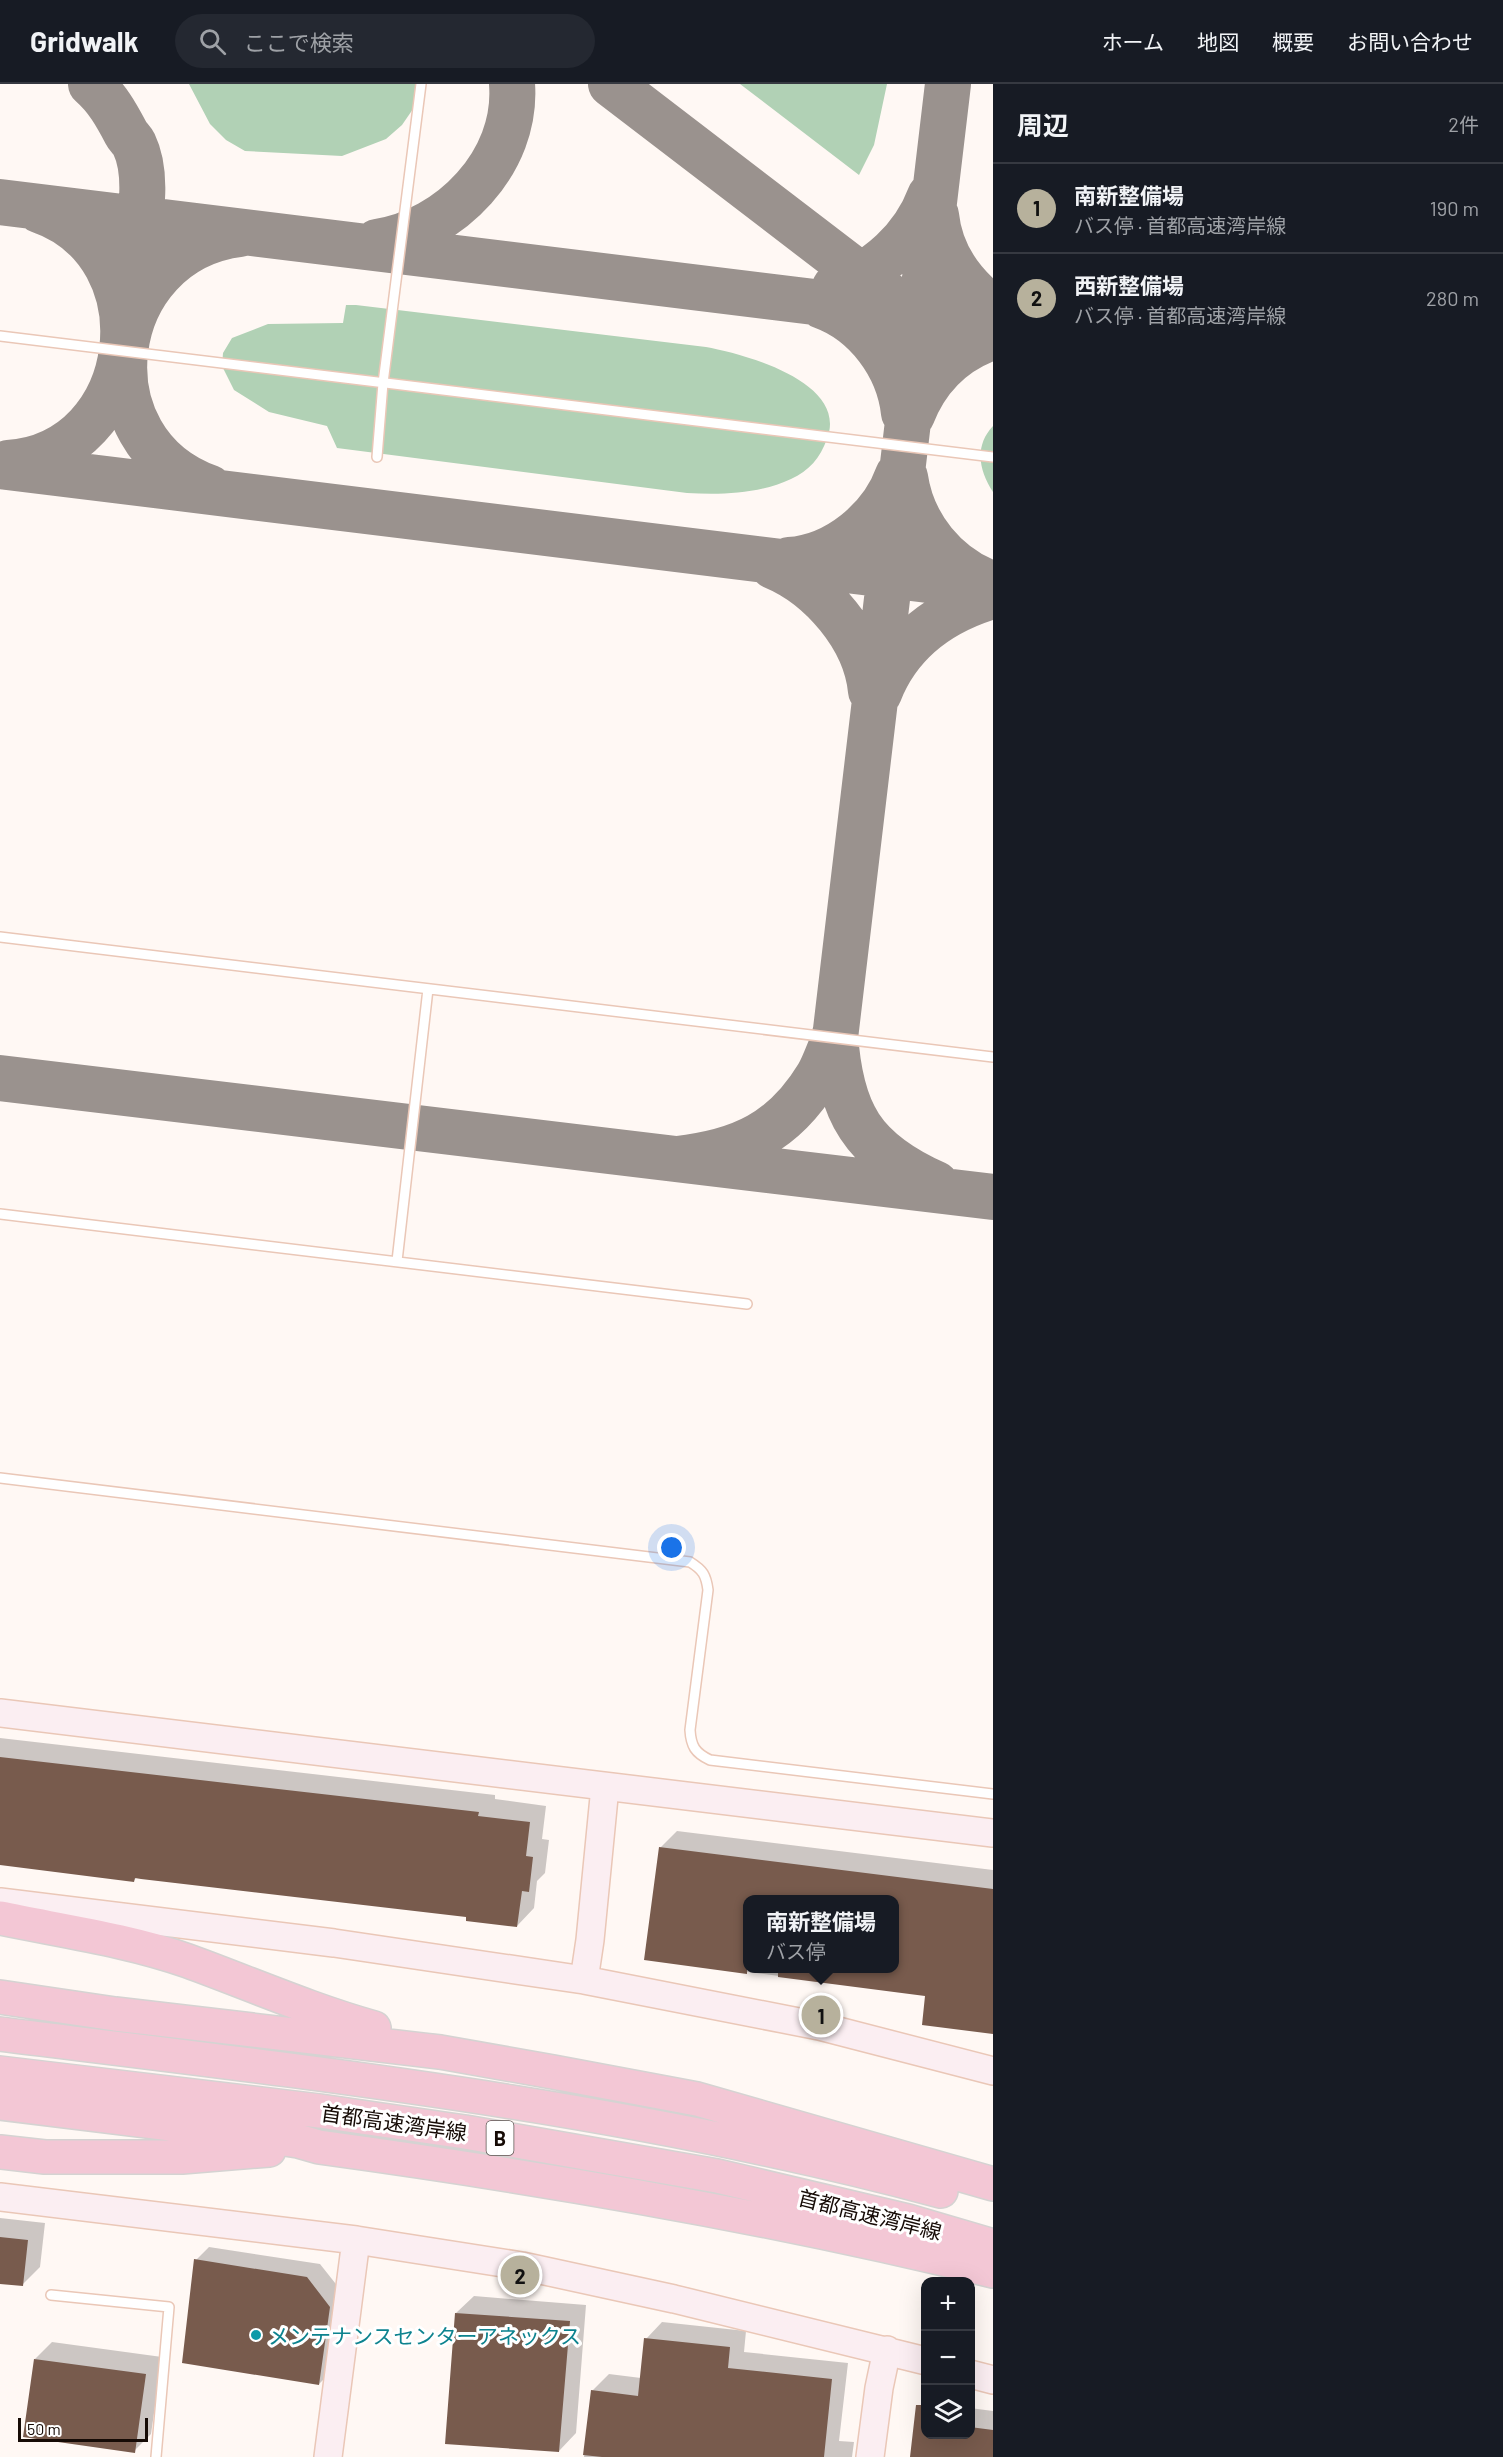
<!DOCTYPE html>
<html lang="ja">
<meta charset="utf-8">
<style>
:root{--surface:#171b24;--page:#242831;--text:#f1f3f6;--muted:#9ea1a6;--line:#363941;--accent:#b7b19c}
body{margin:0;font-family:Barlow,"Noto Sans JP",sans-serif;background:var(--page);color:var(--text)}
.controls{position:absolute;right:18px;bottom:18px;display:grid;overflow:hidden;border-radius:12px;box-shadow:0 6px 24px #0002}
.controls button{width:54px;height:54px;display:grid;place-items:center;padding:0;border:0;border-bottom:2px solid var(--line);background:var(--surface);color:var(--text);font:30px sans-serif}
.scale{position:absolute;left:18px;bottom:15px;width:130px;box-sizing:border-box;padding-left:6px;border:3px solid #160b06;border-top:0;font-size:16px;line-height:21px;white-space:nowrap;color:#160b06;-webkit-text-stroke:4px #fff;paint-order:stroke}
.you{position:absolute;left:672px;top:1464px;width:21px;height:21px;margin:-15px;border:4px solid #fff;border-radius:50%;background:#1a73e8;box-shadow:0 0 0 9px #1a73e833}
.badge{display:grid;place-items:center;width:39px;height:39px;border-radius:50%;background:var(--accent);color:#111;font-size:20px;font-weight:700}
.pin{position:absolute;translate:-50% -50%;border:3px solid #fff;box-shadow:0 2px 6px #0006}
.popup{position:absolute;left:743px;top:1811px;width:156px;height:78px;box-sizing:border-box;display:grid;place-content:center;border-radius:12px;background:var(--surface);filter:drop-shadow(0 2px 4px #0005);font-size:20px;white-space:nowrap;color:var(--muted)}
.popup b{font-size:22px;color:var(--text)}
.popup::after{content:'';position:absolute;left:50%;top:100%;margin-left:-12px;border:12px solid transparent;border-top-color:var(--surface)}
.list{margin:0;padding:0;list-style:none}
h2{display:flex;justify-content:space-between;align-items:center;height:78px;margin:0;padding:0 24px;font-size:26px}
h2 small{font-size:20px;font-weight:400;color:var(--muted)}
.list li{display:grid;grid-template-columns:39px 1fr auto;gap:18px;align-items:center;box-sizing:border-box;height:90px;padding:0 24px;border-top:2px solid var(--line)}
.list b{display:block;font-size:22px;white-space:nowrap}
.list p{margin:0;font-size:20px;white-space:nowrap;color:var(--muted)}
.list em{font-size:20px;font-style:normal;color:var(--muted)}
.icon{flex:none;width:33px;height:33px;fill:none;stroke:currentColor;stroke-width:2;stroke-linecap:round;stroke-linejoin:round}
.map{position:relative;flex:none;width:993px;height:2373px;overflow:hidden}
header{display:flex;align-items:center;gap:36px;box-sizing:border-box;height:84px;padding:0 30px;background:var(--surface);border-bottom:2px solid var(--line)}
header strong{font-size:28px}
nav{display:flex;gap:33px;margin-inline-start:auto;font-size:21px}
.search{width:420px;height:54px;background:var(--page);display:flex;align-items:center;gap:15px;box-sizing:border-box;padding:0 21px;border-radius:33px;color:var(--muted);font-size:22px}
main{display:flex}
aside{flex:1;background:var(--surface)}
.map>svg:first-child{display:block}
.green{fill:#b1d1b5}
.shadow{fill:#0003;fill-rule:evenodd}
.lines{fill:none;stroke-linecap:round;stroke-linejoin:round}
.taxiway{stroke:#9a928e;stroke-width:46}
.building{fill:#785b4d}
.lane-casing{stroke:#eac7b7;stroke-width:12}
.secondary-casing{stroke:#eac7b7;stroke-width:30}
.highway-casing{stroke:#d5d3d2;stroke-width:36}
.lane{stroke:#fff;stroke-width:9}
.secondary{stroke:#fbeef2;stroke-width:27}
.highway{stroke:#f3c7d5;stroke-width:33}
.culture-dot{fill:#0f9aa8;stroke:#fff;stroke-width:2}
.labels{text-anchor:middle;dominant-baseline:central;stroke-width:6;stroke-linejoin:round;paint-order:stroke}
.shield{fill:#fff;stroke:#5c5451;stroke-width:1.5}
.shield-label{font-size:20px;font-weight:bold;fill:#160b06}
.street-label{font-size:21px;fill:#160b06;stroke:#fff}
.culture-label{font-size:21px;fill:#0d838f;stroke:#fff;text-anchor:start}
</style>
<header>
<strong>Gridwalk</strong>
<div class="search"><svg class="icon" aria-label="search" viewBox="0 0 24 24"><circle cx="10" cy="10" r="6"/><path d="M15 15l6 6"/></svg>ここで検索</div>
<nav><a>ホーム</a><a>地図</a><a>概要</a><a>お問い合わせ</a></nav>
</header>
<main>
<div class="map">
<svg width="993" height="2373" viewBox="0 0 993 2373">
<rect width="100%" height="100%" fill="#fff8f4"/>
<path class="green" d="M189,0H416L413,25L402,41L386,55L342,72L245,67L226,56L210,40Z
M740,0H887L874,61L859,91Z
M346,221H356L706,263C744,270 849,298 827,355C820,374 809,387 791,395C759,410 721,411 687,409L337,364L327,342L269,328L234,306L222,282L223,269L232,254L268,240L343,239Z
M993,342V408C979,387 974,362 993,342Z"/>
<path class="shadow" d="M0,1654L495,1711V1715L546,1722L542,1755L549,1756L545,1789L537,1797L534,1824L517,1842L468,1832L137,1793L134,1796L0,1780Z
M677,1747L993,1786V1948L927,1911L646,1875L660,1764ZM748,1816H894V1884H748Z
M0,2134L45,2139L40,2183L22,2201L0,2198Z
M209,2163L320,2180L343,2209L332,2287L319,2300L196,2176Z
M474,2212L586,2221L576,2349L559,2367L456,2229Z
M662,2238L746,2247L744,2268L848,2279L839,2357L854,2358L852,2373H584L592,2307L609,2290L641,2294L646,2255Z
M52,2258L162,2273L151,2350L134,2367L35,2275Z
M970,2324L993,2327V2373H912L926,2350H970Z"/>
<g class="lines">
<path class="taxiway" d="M91,0C107,14 116,30 126,49C128,53 132,56 134,60C149,91 140,134 136,167
M611,0L884,209L912,225
M0,118L993,240
M936,131C940,170 962,201 993,224
M377,158C450,147 518,78 512,0
M835,203C877,188 914,155 930,112
M822,222C866,238 899,282 904,329
M912,331C927,293 954,266 993,253
M8,379C143,370 167,170 39,126
M0,382L993,504
M905,393C912,442 946,483 992,500
M210,404C80,358 104,167 240,150
M789,476C836,473 882,436 898,391
M773,482C821,502 866,554 871,607
M879,609C899,558 942,527 993,512
M835,950C840,1029 862,1067 936,1100
M0,994L993,1113
M677,1075C741,1068 784,1048 818,992C825,980 829,966 835,954L948,0"/>
</g>
<path class="building" d="M0,1673L479,1728L478,1732L530,1738L526,1772L533,1773L529,1808L522,1807L517,1843L466,1837V1833L141,1795L135,1794L134,1798L0,1781Z
M659,1763L993,1805V1950L922,1941L925,1912L778,1893V1884H894V1815H747V1890L644,1876Z
M0,2153L28,2156L23,2202L0,2200Z
M194,2175L307,2193L330,2223L319,2301L182,2279Z
M455,2229L570,2237L559,2368L445,2360Z
M644,2254L730,2263L728,2284L832,2295L824,2373H602L583,2371L591,2306L638,2312Z
M34,2275L146,2290L135,2369L23,2353Z
M916,2321H926V2350H970V2343L993,2346V2373H910Z"/>
<g class="lines">
<defs>
<path id="lane" d="M0,252L993,373
M377,373L383,299L421,0
M0,853L993,973
M0,1130L747,1220
M397,1177L428,905
M0,1394L690,1478C703,1486 706,1491 708,1506L690,1646C691,1662 695,1669 710,1676L993,1710
M51,2211L169,2223L156,2373"/>
<path id="secondary" d="M0,1629L993,1749
M0,1818L334,1859L584,1896L819,1942L993,1987
M584,1896L590,1856L605,1703
M0,2113L356,2156L522,2182L674,2215L926,2277
M970,2290L993,2296
M328,2373L356,2156
M870,2373L879,2304L887,2266"/>
<path id="highway" d="M0,1834C63,1847 128,1856 188,1877C251,1900 310,1926 374,1944
M0,1913L115,1930L440,1968L553,1988L697,2015L993,2100
M0,1950C316,1989 633,2024 941,2107
M0,1989L320,2027L465,2048L717,2092L908,2137L993,2162
M0,2019L252,2050L298,2057L319,2063C545,2094 771,2132 993,2187
M0,2068L45,2073H182L269,2066"/>
</defs>
<use href="#lane" class="lane-casing"/>
<use href="#secondary" class="secondary-casing"/>
<use href="#highway" class="highway-casing"/>
<use href="#lane" class="lane"/>
<use href="#secondary" class="secondary"/>
<use href="#highway" class="highway"/>
</g>
<circle class="culture-dot" cx="256" cy="2251" r="6"/>
<g class="labels">
<rect class="shield" x="486.5" y="2037" width="27" height="34" rx="4.5"/>
<g class="shield-label">
<text x="500" y="2054">B</text>
</g>
<g class="street-label">
<text transform="translate(394 2038) rotate(8)">首都高速湾岸線</text>
<text transform="translate(870 2130) rotate(14)">首都高速湾岸線</text>
</g>
<g class="culture-label">
<text x="268" y="2251">メンテナンスセンターアネックス</text>
</g>
</g>
</svg>
<div class="controls">
<button>+</button>
<button>−</button>
<button><svg class="icon" aria-label="layers" viewBox="0 0 24 24"><path d="M12 4l9 5-9 5-9-5zM3 14l9 5 9-5"/></svg></button>
</div>
<div class="scale">50 m</div>
<div class="you"></div>
<div class="pin badge" style="left:821px;top:1931px">1</div>
<div class="popup"><b>南新整備場</b>バス停</div>
<div class="pin badge" style="left:520px;top:2191px">2</div>
</div>
<aside>
<h2>周辺<small>2件</small></h2>
<ul class="list">
<li><span class="badge">1</span><div><b>南新整備場</b><p>バス停 · 首都高速湾岸線</p></div><em>190 m</em></li>
<li><span class="badge">2</span><div><b>西新整備場</b><p>バス停 · 首都高速湾岸線</p></div><em>280 m</em></li>
</ul>
</aside>
</main>
